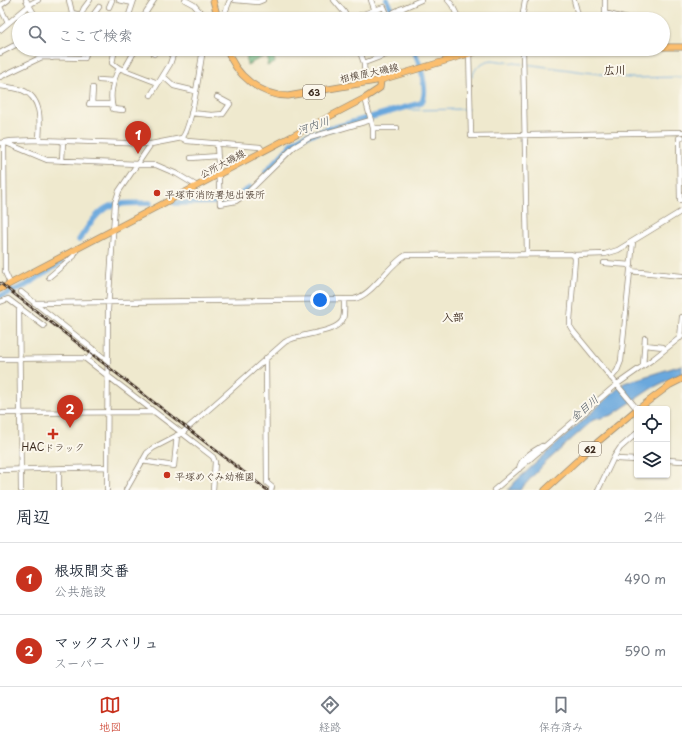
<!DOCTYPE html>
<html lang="ja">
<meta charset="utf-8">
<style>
:root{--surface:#fff;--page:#f6f6f7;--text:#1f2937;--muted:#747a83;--line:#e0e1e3;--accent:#c8321e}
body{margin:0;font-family:"Playpen Sans","Klee One",sans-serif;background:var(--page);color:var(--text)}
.controls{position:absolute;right:12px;bottom:12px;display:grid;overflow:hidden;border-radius:4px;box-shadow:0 1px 3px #0004}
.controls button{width:36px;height:36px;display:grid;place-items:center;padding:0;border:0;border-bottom:1px solid var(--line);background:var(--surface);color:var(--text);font:20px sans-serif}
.you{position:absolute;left:320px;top:300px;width:14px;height:14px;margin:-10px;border:3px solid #fff;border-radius:50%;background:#1a73e8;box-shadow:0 0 0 6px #1a73e833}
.badge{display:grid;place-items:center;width:26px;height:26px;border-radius:50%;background:var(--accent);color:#fff;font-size:13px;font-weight:700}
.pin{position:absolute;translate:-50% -33px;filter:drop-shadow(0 1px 2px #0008)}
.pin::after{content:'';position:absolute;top:21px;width:14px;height:12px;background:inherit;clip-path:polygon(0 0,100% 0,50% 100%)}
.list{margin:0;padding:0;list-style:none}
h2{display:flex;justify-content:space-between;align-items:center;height:52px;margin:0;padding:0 16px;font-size:17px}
h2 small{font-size:13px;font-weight:400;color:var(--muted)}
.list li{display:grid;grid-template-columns:26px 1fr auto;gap:12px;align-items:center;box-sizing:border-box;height:72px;padding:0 16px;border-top:1px solid var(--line)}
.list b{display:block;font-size:15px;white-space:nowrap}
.list p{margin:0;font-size:13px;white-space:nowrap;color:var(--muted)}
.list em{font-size:13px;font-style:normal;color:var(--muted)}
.icon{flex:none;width:22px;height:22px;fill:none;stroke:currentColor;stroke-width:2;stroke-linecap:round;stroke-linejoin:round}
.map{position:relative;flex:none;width:682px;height:490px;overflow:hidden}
.search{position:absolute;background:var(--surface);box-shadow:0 1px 3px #0004;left:12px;right:12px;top:12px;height:44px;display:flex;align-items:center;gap:10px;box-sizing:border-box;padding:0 14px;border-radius:22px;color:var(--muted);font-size:15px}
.sheet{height:196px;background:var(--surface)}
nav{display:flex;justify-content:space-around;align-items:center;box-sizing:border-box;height:56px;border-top:1px solid var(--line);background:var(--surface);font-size:11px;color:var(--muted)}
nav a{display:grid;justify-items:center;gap:2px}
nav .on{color:var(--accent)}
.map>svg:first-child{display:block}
.forest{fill:#72be87;stroke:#567452}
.water{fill:#6ba8dd;stroke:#53697e}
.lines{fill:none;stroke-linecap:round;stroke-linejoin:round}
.stream{stroke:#6ba8dd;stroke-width:1}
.river{stroke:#6ba8dd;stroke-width:5.5}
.minor-casing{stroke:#958a76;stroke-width:6}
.major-casing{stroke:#958a76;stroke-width:7}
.minor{stroke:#fff;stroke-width:4.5}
.major{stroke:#fbbe6e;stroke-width:5.5}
.rail-casing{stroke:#3b2a1e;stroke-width:2.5}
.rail{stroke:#fbf7ec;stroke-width:1;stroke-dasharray:3;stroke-linecap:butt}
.poi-dot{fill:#c8321e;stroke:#fbf7ec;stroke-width:1.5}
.labels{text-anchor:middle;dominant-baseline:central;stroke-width:4;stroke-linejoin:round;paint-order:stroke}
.shield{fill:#fbf7ec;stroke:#75685c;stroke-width:1}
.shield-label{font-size:9px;font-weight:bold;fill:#3b2a1e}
.street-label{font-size:10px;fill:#3b2a1e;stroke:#fbf7ec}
.poi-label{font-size:10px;fill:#3b2a1e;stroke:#fbf7ec;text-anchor:start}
.neighbourhood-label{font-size:11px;font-weight:bold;fill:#3b2a1e;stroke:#fbf7ec}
.water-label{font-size:11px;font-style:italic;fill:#4c5661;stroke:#fbf7ec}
</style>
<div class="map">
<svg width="682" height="490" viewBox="0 0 682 490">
<rect width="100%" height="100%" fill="#fbf7ec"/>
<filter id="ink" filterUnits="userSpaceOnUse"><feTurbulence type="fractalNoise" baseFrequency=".025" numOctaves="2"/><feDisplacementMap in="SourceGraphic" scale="8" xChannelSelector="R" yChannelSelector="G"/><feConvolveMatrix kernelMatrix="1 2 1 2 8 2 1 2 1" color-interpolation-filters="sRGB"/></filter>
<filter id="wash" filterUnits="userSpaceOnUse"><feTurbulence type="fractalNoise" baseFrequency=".012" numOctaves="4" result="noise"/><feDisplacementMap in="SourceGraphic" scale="16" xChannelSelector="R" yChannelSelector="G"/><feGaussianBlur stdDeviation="0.9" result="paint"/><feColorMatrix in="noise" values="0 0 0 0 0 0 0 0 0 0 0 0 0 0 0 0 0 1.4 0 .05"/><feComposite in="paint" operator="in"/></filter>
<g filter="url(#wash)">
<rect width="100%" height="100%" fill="#efe9ce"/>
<path class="forest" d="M246,49H276L274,55L275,63L267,66L268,60L267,57L265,56L247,65Z"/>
<path class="water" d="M682,365V373L652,388L612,415L593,420L544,464L520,490H508L515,482L624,383Z"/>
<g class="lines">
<path class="stream" d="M525,64L630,78L682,77
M472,77C475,67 481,62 492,60L522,64
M407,108L409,110L469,109"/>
<path class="river" d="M387,0L397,19
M266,172L294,142L304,136L421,103C430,92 419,60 413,49
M175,203L223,202L236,197L250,188
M79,240C86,230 93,217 103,210C115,201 136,204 150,203
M0,296L25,286L62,262"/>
</g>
</g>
<g filter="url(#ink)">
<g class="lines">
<defs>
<path id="minor" d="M26,0L37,19
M69,0L72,13L71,19
M119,0L133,3
M185,0L194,5L206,19
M235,0L258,2L263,0
M334,0L344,12L348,19
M371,0L378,19
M448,0L452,5L459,19
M574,0L579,19
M605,0V13L627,19
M0,6L8,0
M0,7L8,23
M109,7L112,0
M400,9L406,19
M394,12L421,0
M72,13L81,15L86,19
M81,15L84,8L90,0
M129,15L134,0
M224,15L236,19
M90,19L99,7
M144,19L146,12L154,0
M216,19L224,15L230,0
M349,19L384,7L389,19
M522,19L525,0H526
M0,30L32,3L38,0
M115,49L112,63L119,68L158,83
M359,49L364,63L365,83
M469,49L471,136L682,132
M523,49L527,254
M0,53L19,43
M154,54L158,49
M52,58V49
M364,63L401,49
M119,68C113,81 109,94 113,109L123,110
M124,70L133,54L138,49
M163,76L174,86L195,91
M0,77L42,57L85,58L87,49
M99,80L113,81
M0,86C7,87 15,88 22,90C43,98 40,123 39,140
M151,95L170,64L175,49
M365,98L373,128V137
M89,104H111
M92,104L93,88
M191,113L212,115L223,114L230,104L217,97
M373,128H397
M682,137L679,138L680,200H682
M182,138L187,141L260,147L263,151
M0,143L11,141L39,140L151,144L182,138C192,128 200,66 203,49
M217,143L220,204L236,201L246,194L294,147L309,138L371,120
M191,158L218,156
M62,161L63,141
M137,165H156L177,174L197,186
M574,255L605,254L618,250L682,211
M604,263L631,265
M630,271L682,276
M49,277L74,256L77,248
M10,283L5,272L4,142L47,160L137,164
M21,292L108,361
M0,302L8,299L44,326
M34,303L354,299C372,296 388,265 406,255L570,254L574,255L575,259L570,320V326L573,331L637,409
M19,307L21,490
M680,338L682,317
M645,345L663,347
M266,358L267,483L272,487L271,490
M0,359L84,358L87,360L95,350
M87,360L182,433L213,457L215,462L213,490
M643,366L645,338
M611,378L617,371L621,361L633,241
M0,413L154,412
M614,457L617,459L637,460
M667,460L682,461
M142,461L174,466L177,435
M59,469V490
M519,469C520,458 534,451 542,446
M0,470L106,467
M107,490L108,310L115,203L119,191L151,144
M126,490L147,453L153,448L182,433L285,342C298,333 337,334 343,319C345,313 344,305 344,299
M494,490L616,385L653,359L682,336
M598,490L614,457L620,448L637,433"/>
<path id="major" d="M213,0L218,19
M663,47H682
M227,49C235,75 261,96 288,96L381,80L485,49
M0,289L365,98L380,88L381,80
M638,409L670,385L682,379
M545,490L593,446L637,409"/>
</defs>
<use href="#minor" class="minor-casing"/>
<use href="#major" class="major-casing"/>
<use href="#minor" class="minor"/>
<use href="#major" class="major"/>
<defs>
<path id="rail" d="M0,283L267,490"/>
</defs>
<use href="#rail" class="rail-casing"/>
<use href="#rail" class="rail"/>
</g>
</g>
<g class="poi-dot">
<circle cx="157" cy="193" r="4"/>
<path d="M51 428h4v4h4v4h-4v4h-4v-4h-4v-4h4z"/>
<circle cx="167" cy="475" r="4"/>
</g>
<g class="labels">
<g class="shield">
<rect x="303" y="85" width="22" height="14" rx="3"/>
<rect x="579" y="442" width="22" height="14" rx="3"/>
</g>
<g class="shield-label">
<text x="314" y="92">63</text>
<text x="590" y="449">62</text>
</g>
<g class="street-label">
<text transform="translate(369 72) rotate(-12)">相模原大磯線</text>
<text transform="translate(222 163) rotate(-28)">公所大磯線</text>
</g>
<g class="poi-label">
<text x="165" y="193">平塚市消防署旭出張所</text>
<text x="53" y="446" text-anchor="middle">HACドラック</text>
<text x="175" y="475">平塚めぐみ幼稚園</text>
</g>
<g class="neighbourhood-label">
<text x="615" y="69">広川</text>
<text x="453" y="316">入部</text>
</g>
<g class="water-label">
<text transform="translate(313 125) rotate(-19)">河内川</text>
<text transform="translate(584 408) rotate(-41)">金目川</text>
</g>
</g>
</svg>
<div class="controls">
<button><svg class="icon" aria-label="locate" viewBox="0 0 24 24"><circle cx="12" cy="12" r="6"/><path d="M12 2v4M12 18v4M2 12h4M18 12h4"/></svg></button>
<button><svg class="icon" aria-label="layers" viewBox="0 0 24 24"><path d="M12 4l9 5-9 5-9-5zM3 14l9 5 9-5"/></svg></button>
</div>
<div class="you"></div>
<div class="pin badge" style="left:138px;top:154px">1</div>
<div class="pin badge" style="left:70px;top:428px">2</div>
<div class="search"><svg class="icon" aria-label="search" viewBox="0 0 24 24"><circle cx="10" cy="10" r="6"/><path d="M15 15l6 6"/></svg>ここで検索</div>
</div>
<section class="sheet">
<h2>周辺<small>2件</small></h2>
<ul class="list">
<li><span class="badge">1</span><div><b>根坂間交番</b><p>公共施設</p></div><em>490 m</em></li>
<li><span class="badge">2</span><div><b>マックスバリュ</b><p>スーパー</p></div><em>590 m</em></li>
</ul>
</section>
<nav>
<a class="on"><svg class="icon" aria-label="map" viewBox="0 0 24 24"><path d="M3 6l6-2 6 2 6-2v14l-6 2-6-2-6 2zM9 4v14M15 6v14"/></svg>地図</a>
<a><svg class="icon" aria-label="directions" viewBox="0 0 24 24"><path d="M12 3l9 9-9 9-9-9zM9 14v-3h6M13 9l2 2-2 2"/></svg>経路</a>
<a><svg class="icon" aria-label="saved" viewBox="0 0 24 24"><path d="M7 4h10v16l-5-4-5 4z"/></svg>保存済み</a>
</nav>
